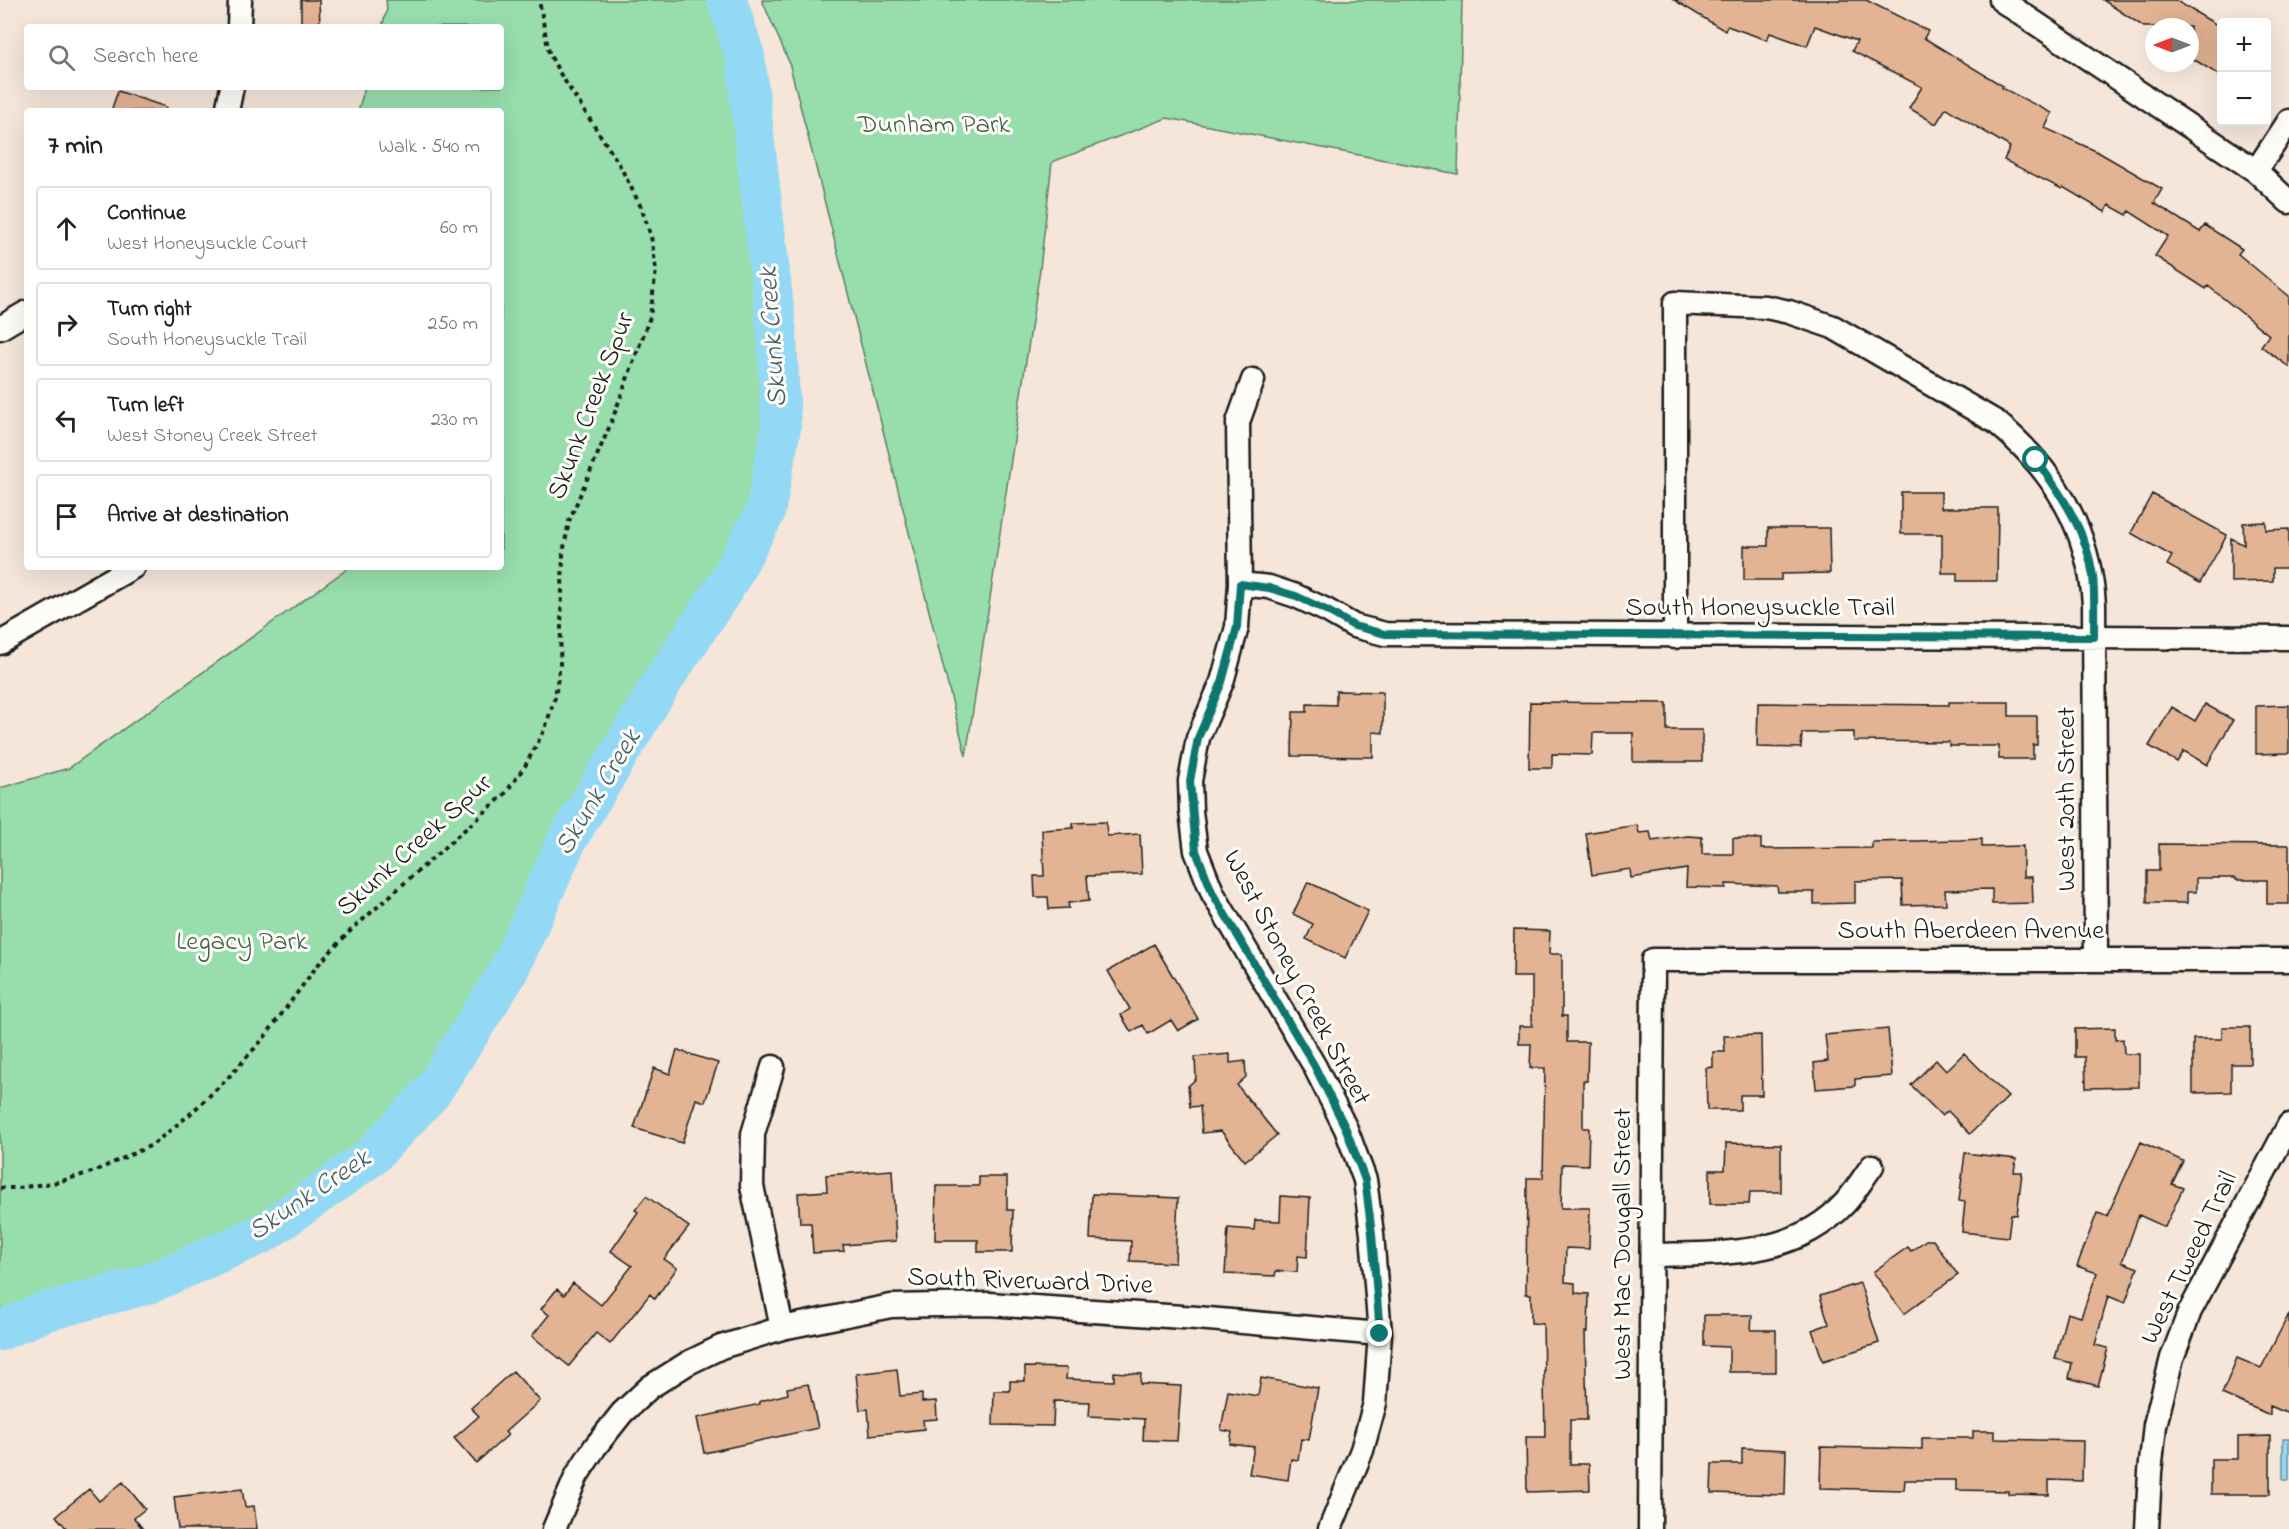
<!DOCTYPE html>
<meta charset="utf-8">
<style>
:root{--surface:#fff;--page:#f6f6f6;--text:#222;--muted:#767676;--line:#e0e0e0}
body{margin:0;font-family:"Indie Flower",sans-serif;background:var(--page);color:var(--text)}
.controls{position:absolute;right:18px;top:18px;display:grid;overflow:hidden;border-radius:6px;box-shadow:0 6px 24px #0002}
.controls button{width:54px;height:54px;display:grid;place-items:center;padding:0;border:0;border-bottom:2px solid var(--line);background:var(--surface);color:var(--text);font:30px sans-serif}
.compass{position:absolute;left:2145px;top:18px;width:54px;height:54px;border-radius:50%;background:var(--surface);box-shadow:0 6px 24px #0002;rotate:270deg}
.stop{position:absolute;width:18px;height:18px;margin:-14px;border:4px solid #0f766e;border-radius:50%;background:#fff}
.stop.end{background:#0f766e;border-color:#fff;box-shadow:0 2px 6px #0008}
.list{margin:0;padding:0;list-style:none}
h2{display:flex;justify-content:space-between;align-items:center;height:78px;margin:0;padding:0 24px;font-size:26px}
h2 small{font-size:20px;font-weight:400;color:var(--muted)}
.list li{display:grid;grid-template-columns:39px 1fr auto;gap:18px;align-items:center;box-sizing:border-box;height:84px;margin:0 12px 12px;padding:0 12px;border:2px solid var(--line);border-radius:6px}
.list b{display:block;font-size:22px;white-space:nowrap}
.list p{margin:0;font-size:20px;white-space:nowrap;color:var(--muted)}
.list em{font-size:20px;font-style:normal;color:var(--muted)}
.icon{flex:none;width:33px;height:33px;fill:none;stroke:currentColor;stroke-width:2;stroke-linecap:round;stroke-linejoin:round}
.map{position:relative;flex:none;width:2289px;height:1529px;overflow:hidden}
.search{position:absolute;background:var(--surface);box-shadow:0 6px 24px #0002;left:24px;top:24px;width:480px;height:66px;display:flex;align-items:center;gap:15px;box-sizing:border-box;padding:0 21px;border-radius:6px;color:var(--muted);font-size:22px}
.panel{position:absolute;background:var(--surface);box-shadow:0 6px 24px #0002;left:24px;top:108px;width:480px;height:462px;border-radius:6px}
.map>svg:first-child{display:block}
.green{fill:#97deac;stroke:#5a7d64;stroke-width:1.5}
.water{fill:#93d9f5;stroke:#638d9e;stroke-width:1.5}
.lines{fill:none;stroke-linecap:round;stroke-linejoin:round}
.river{stroke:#93d9f5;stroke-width:40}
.building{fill:#e3b494;stroke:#1c1c1c;stroke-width:1.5}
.street-casing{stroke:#1c1c1c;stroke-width:27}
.path{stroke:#1c1c1c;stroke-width:4;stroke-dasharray:4.5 4.5;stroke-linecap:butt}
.street{stroke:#fdfcf7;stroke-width:22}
.route{stroke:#0f766e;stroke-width:8}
.labels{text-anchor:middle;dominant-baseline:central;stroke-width:6;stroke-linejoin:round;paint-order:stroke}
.park-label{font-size:27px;fill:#47604e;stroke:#fdfcf7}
.street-label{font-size:27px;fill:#1c1c1c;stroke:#fdfcf7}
.water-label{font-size:28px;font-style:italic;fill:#465e68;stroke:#fdfcf7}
</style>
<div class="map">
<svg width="2289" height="1529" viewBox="0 0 2289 1529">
<rect width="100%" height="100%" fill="#f5e6d9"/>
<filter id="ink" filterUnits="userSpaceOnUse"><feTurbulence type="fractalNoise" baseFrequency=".0167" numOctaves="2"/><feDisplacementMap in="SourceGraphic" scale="12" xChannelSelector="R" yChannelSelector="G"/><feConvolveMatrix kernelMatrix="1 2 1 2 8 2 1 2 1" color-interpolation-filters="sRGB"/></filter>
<g filter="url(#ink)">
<path class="green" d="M386,0H727L745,56L777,334L781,428L765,513L727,584L666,676L567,840L507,974L432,1092L371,1157L264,1233L149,1284L44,1312L0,1331V788L69,768L350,567H501V111H358L365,87H501V27H382L387,9Z
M762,0H1462L1458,174L1167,118L1052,162L1040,269L966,756L789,62Z"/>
<path class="water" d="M2283,1439H2289V1480H2283Z"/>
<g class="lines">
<path class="river" d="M0,1331L44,1312L149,1284L264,1233L371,1157L432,1092L507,974L567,840L666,676L727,584L765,513L781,428L777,334L745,56L727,0"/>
</g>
<path class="building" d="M301,0H319L320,27H301Z
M1674,0H1866L1928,31L1924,38L2003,86L2002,88L2052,113L2045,128L2098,152L2162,189L2154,203L2200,232L2205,225L2242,249L2238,254L2289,296V367L2261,346L2269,335L2208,286L2206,289L2155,256L2168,236L2129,211L2127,215L2109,205L2105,212L2063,187L2062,189L2004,160L2010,147L1946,108L1936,124L1909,108L1922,87L1852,51L1857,41L1815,26L1807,46L1770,33L1767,40L1727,26L1725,31Z
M2103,0H2175L2222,28V77L2190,57V27H2144Z
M118,91L166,107V111H111Z
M1901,492H1941V508H1998L1997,581H1957V573H1942V534H1901Z
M2152,494L2227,535L2200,583L2167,565L2172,556L2131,533Z
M2266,522V530L2289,529V568H2273V581L2231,582V538L2244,545L2243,523Z
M1768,528H1829L1830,573L1781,574V580H1744V546H1768Z
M1336,691L1383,692V733L1373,732V757L1292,756L1293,712H1307V704L1336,705Z
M1530,702L1667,703V730H1702V762H1633V733H1593L1592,755L1552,754V768H1529Z
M1949,702H2009V716H2037V745H2033V759H1999V746H1949V742L1854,741V732L1802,733L1801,748L1757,747L1758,703L1949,705Z
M2205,704L2233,720L2207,765L2184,751L2177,762L2149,746L2172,707L2195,721Z
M2289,705V753L2256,754V706Z
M1106,822L1107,836L1140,834L1142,874L1087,876L1089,901L1068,903L1069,908L1049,909L1048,897H1035L1034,876H1044L1042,830L1073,828V823Z
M1637,825L1639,833L1650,832L1652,841L1688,836L1702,837V854H1733V838L1761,839V849L1872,848V842L1960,840L1982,839V847L2023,846V877H2032L2033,903L1992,904V889L1945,890L1946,904L1903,905L1902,880L1855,881V903L1814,904V892H1778L1777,886L1726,884V888L1686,887L1687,869L1631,878L1630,869L1592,875L1586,833Z
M2159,844L2289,845V904H2267V880H2236V878H2196V892H2187V903H2147V871H2159Z
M1308,882L1368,911L1345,958L1306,939L1313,924L1293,914Z
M1514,930L1550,931L1549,954H1562V1016H1567V1042H1588L1587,1081H1583V1128H1589L1588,1165L1562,1164L1561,1208H1590L1589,1249L1566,1248L1565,1282L1575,1283V1293L1589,1294L1588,1332H1585L1587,1420H1570V1464H1589L1590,1490L1527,1492L1526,1437H1545L1543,1324L1531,1323V1294H1526L1527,1178H1543L1545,1068H1530L1531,1044H1519V1026H1532V977H1513Z
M1154,944L1198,1019L1178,1031L1171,1020L1148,1034L1143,1025L1131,1032L1121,1015L1130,1009L1108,971Z
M2222,1027H2250V1064H2231V1092L2193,1093V1039H2222Z
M2115,1028V1040L2123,1039L2124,1054H2139V1087L2086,1088L2085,1057H2075V1029Z
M1888,1029L1892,1076L1855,1079V1086L1816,1089L1814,1063L1828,1061L1825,1035Z
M1761,1035L1762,1095H1740V1110H1707L1706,1068L1713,1067V1052H1725L1724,1036Z
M677,1050L718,1063L705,1102L696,1099L682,1143L634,1128L654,1068L670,1074Z
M1964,1053L2008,1097L1970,1134L1948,1111L1942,1116L1911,1085L1936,1060L1946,1071Z
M1230,1054V1063L1245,1061L1246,1077L1237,1085L1277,1135L1245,1161L1221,1131L1202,1133L1200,1106L1190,1107L1188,1086L1196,1079L1195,1057Z
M2141,1142L2183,1161L2172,1184L2183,1188L2165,1227L2139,1215L2122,1262L2138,1268L2125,1303L2108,1296L2095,1345L2108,1348L2098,1386L2069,1378L2072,1363L2055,1359L2067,1313L2081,1317L2097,1273L2077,1266L2097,1213L2107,1216Z
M1726,1143L1781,1144V1192H1750L1749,1204H1710V1170H1725Z
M1965,1153L2016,1159L2014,1172H2022L2017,1215L2011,1214L2008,1237L1962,1232L1965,1202L1959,1201Z
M892,1170L896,1241L843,1245L844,1251L813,1253L811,1223H800L798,1193L827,1191L826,1175Z
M979,1177H1007V1210H1013L1012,1252H978V1240H935L936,1186H979Z
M1092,1194L1178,1198L1175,1263L1130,1261L1131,1241L1090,1239Z
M646,1196L689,1227L664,1259L677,1268L655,1299L650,1294L610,1344L596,1333L569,1366L532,1336L549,1315L541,1309L557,1289L564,1295L573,1283L601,1305L632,1266L611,1251L638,1212L635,1210Z
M1281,1196L1310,1198L1307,1257L1298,1256L1297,1272L1276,1271L1275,1276L1225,1274L1228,1228L1254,1230L1255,1220L1280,1221Z
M1926,1240H1933L1958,1275L1904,1314L1873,1272L1908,1247L1911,1251Z
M1860,1283L1879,1343L1823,1361L1812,1330L1829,1324L1820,1296Z
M2289,1314V1414L2270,1406V1415L2222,1394L2237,1358L2261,1368Z
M1704,1315H1752L1751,1330H1776V1372H1729V1347L1704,1346Z
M1025,1367L1067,1368L1066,1379L1114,1381V1372L1141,1374L1140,1384L1181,1386L1177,1441L1143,1440L1144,1419L1089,1416L1090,1402L1054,1401L1053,1426L993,1425L994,1391H1010V1381H1025Z
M897,1369L900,1396L922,1394V1402L936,1401L937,1419L923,1420L924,1429L870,1435L868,1409L860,1410L856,1374Z
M513,1371L540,1401L505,1432L508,1435L476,1463L454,1438L479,1416L471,1408Z
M1261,1378L1318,1388L1309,1440L1301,1439L1298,1460L1291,1459L1288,1480L1249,1474L1254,1447L1230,1444L1232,1432L1221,1430L1228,1391L1258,1396Z
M808,1384L818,1428L704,1453L697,1418L760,1404V1401L788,1394L787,1388Z
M1973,1431H1994V1439L2083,1441L2082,1481L2049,1480V1495L2008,1494V1491L1956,1490V1480H1905L1904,1490L1820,1488L1821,1447L1922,1449V1438H1973Z
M2270,1436V1494H2211V1459H2238V1437Z
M1742,1448L1786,1450L1785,1495L1711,1493L1712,1464H1742Z
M123,1482L145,1509L134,1518L143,1529H67L56,1516L89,1489L99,1501Z
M242,1489L245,1507L254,1506L257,1529H178L174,1497Z"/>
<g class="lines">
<defs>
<path id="street" d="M2001,0L2256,171L2289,202
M239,27L240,0
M227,111L232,87
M2256,171L2289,121
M0,328L27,312
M1253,380L1238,422L1240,584L1237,627L1222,682L1198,738L1190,781L1191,811L1196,851L1213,894L1314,1065L1346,1129L1365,1180L1372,1234L1380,1334L1375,1403L1362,1450L1330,1529
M1240,584L1269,587L1296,596L1326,610L1354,626L1385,634L2289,638
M1675,637V303L1766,307L1789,312L1833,327L1996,422C2054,470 2089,528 2094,604L2096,960
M0,643L133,567
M773,1067L753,1134L752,1186L782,1328
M1652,1255C1721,1253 1794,1258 1845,1203C1855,1192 1863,1178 1872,1166
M554,1529L577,1475L595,1447L622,1413L650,1387L688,1363L721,1347L782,1328L891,1306L989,1304L1197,1318L1380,1334
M1650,1529L1653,960H2289
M2147,1529L2150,1472L2155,1425L2172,1358L2190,1311L2289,1125"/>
</defs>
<use href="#street" class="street-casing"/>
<path class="path" d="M0,1188H18L58,1182L95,1171L152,1145L189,1115L226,1080L264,1038L317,966L348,933L504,795L525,766L545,729L555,697L560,664L563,553L569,521L611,423L650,317L656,270L651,236L641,207L619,164L559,72L549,53L539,0"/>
<use href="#street" class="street"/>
</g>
</g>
<g class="lines" filter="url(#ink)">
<path class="route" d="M1380,1334L1372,1234L1365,1180L1346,1129L1314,1065L1213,894L1196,851L1190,781L1198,738L1222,682L1237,627L1240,584L1269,588L1296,596L1326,610L1354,626L1385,634L2094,637C2094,617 2095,596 2093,576C2087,532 2062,495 2036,460"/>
</g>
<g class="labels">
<g class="park-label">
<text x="934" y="125">Dunham Park</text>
<text x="242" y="942">Legacy Park</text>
</g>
<g class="street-label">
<text transform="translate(592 406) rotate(-69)">Skunk Creek Spur</text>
<text x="1760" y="608">South Honeysuckle Trail</text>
<text transform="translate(2067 799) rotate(-90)">West 20th Street</text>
<text transform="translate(415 846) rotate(-42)">Skunk Creek Spur</text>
<text x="1971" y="931">South Aberdeen Avenue</text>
<text transform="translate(1296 978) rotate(62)">West Stoney Creek Street</text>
<text transform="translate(1623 1244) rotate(-90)">West Mac Dougall Street</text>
<text transform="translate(2190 1258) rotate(-64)">West Tweed Trail</text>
<text transform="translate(1030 1282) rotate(2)">South Riverward Drive</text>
</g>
<g class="water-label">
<text transform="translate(774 337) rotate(-94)">Skunk Creek</text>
<text transform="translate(599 793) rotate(-59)">Skunk Creek</text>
<text transform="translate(310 1196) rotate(-34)">Skunk Creek</text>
</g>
</g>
</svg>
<div class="controls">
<button>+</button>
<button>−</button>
</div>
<svg class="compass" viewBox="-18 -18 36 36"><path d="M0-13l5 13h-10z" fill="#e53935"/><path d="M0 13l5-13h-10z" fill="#767676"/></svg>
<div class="stop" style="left:2036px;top:460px"></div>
<div class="stop end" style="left:1380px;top:1334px"></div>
<div class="search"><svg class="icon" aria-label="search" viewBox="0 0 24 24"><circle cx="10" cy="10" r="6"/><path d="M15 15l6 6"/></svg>Search here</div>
<section class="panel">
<h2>7 min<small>Walk · 540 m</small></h2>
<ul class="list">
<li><svg class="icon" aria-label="ahead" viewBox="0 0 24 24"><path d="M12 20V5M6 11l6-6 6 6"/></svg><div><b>Continue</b><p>West Honeysuckle Court</p></div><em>60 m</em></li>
<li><svg class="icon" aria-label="right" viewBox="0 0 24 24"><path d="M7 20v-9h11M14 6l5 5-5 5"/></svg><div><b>Turn right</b><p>South Honeysuckle Trail</p></div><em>250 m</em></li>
<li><svg class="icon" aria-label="left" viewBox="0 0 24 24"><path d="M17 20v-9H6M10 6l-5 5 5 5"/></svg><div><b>Turn left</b><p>West Stoney Creek Street</p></div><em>230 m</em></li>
<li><svg class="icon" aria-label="arrive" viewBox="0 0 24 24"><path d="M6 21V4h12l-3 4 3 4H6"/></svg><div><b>Arrive at destination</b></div></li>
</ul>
</section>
</div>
